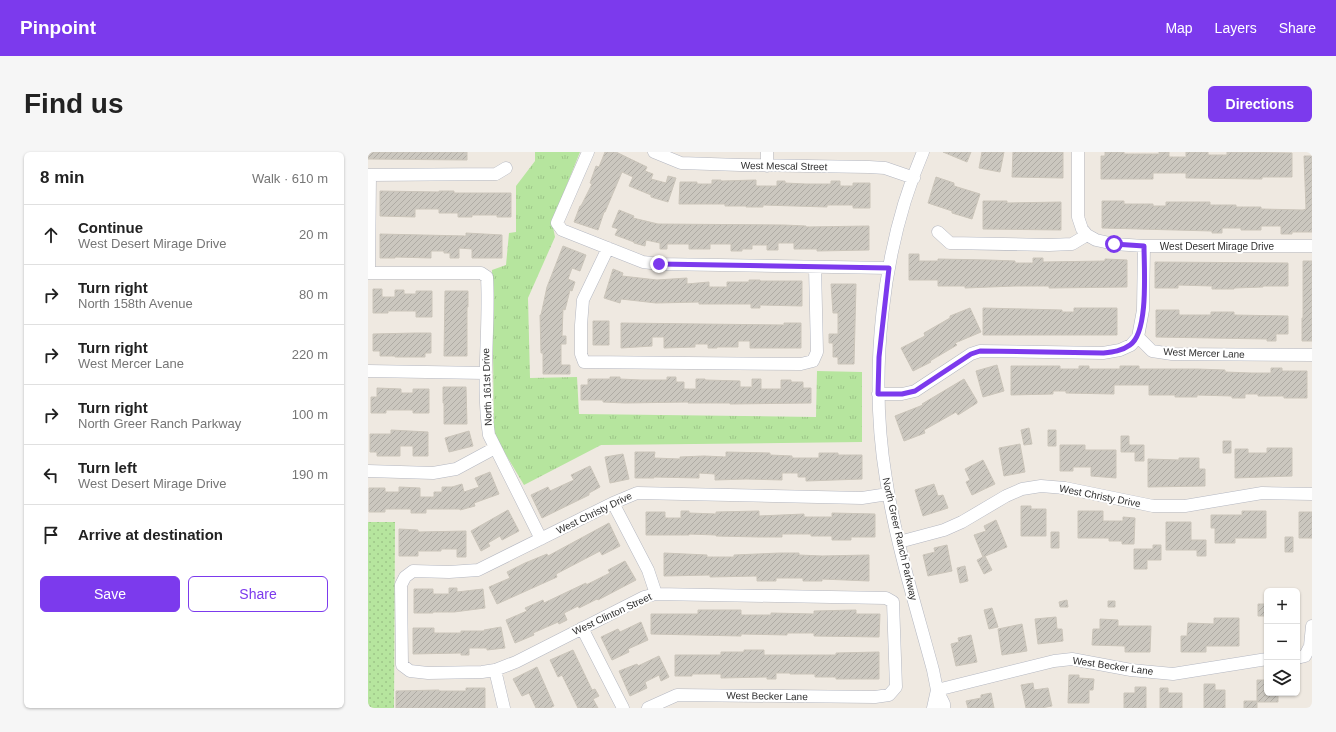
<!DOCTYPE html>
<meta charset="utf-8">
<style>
:root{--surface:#fff;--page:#f6f6f6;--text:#222;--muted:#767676;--line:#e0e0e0;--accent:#7c3aed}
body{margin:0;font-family:Arial,sans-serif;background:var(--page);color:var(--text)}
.controls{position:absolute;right:12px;bottom:12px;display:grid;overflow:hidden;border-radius:6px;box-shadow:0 1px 3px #0004}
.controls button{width:36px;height:36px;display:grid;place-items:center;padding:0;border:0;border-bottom:1px solid var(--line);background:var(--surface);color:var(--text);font:20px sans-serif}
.stop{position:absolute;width:12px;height:12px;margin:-9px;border:3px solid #7c3aed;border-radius:50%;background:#fff}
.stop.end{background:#7c3aed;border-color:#fff;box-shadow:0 1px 4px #0008}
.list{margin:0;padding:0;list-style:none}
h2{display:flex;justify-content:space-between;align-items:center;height:52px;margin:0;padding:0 16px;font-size:17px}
h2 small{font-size:13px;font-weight:400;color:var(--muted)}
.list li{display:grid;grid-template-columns:26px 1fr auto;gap:12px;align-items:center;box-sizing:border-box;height:60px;padding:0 16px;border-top:1px solid var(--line)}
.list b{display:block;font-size:15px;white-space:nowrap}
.list p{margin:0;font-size:13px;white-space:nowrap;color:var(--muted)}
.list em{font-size:13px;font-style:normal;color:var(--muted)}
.actions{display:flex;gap:8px;padding:12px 16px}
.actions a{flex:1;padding:9px 0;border:1px solid var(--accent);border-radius:6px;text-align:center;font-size:14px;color:var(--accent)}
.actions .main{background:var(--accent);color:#fff}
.icon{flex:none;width:22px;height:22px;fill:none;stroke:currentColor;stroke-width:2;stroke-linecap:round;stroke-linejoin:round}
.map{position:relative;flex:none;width:944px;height:556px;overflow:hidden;border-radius:6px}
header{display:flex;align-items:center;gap:24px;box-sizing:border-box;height:56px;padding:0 20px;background:var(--accent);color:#fff}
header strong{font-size:19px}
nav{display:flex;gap:22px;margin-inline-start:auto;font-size:14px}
.intro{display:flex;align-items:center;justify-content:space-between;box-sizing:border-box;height:96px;padding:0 24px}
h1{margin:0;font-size:28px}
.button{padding:10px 18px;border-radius:6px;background:var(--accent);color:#fff;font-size:14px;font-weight:700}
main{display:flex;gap:24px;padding:0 24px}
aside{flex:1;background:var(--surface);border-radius:6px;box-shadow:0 1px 3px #0004}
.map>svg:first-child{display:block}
.grass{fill:url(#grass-dots)}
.park{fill:url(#park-tufts)}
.building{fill:url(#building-hatch);stroke:#cbc5ba}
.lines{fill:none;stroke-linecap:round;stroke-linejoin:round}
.minor-casing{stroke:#b4b7c1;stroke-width:13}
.minor{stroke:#fff;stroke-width:12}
.route{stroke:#7c3aed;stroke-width:5}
.labels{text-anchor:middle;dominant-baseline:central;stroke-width:4;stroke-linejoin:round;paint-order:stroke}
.street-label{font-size:10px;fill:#2e2e2e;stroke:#fff}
</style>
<header>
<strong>Pinpoint</strong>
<nav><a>Map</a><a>Layers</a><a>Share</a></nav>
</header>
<div class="intro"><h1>Find us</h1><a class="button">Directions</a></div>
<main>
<aside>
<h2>8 min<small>Walk · 610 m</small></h2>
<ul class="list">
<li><svg class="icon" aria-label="ahead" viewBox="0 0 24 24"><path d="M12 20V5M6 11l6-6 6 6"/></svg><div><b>Continue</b><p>West Desert Mirage Drive</p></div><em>20 m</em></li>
<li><svg class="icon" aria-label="right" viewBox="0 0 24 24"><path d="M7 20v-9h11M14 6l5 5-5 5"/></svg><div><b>Turn right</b><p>North 158th Avenue</p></div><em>80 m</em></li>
<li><svg class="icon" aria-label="right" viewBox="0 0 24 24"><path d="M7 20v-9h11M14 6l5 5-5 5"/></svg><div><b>Turn right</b><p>West Mercer Lane</p></div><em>220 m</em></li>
<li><svg class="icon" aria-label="right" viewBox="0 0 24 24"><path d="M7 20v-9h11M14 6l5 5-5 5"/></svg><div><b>Turn right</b><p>North Greer Ranch Parkway</p></div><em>100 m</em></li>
<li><svg class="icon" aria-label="left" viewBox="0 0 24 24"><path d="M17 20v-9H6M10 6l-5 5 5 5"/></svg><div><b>Turn left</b><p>West Desert Mirage Drive</p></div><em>190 m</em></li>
<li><svg class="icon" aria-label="arrive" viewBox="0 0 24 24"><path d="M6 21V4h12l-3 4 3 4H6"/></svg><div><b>Arrive at destination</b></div></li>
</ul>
<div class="actions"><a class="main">Save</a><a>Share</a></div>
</aside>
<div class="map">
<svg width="944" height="556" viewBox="0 0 944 556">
<defs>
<pattern id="grass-dots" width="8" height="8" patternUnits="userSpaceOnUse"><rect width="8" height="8" fill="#b6e59e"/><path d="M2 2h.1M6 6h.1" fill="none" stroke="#9dc588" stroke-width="1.8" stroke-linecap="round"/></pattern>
<pattern id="park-tufts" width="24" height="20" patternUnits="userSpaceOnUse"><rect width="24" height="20" fill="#b6e59e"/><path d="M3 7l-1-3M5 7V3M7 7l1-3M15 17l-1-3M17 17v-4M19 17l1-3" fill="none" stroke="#9dc588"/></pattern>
<pattern id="building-hatch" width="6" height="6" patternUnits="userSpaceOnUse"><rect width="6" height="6" fill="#cbc7bf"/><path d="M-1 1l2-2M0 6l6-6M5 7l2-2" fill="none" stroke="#afaba4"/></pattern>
</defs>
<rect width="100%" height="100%" fill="#efe9e1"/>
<path class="grass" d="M0,370H27L26,556H0Z"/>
<path class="park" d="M167,0H212L184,70L187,85L160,146L162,226L209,225L211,262L448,265L449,219L494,220V290L233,293L156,333L126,283L124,118L138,113L141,81L148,80V34L167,9Z"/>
<path class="building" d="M0,0H99V8L0,7Z
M237,0H248L279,15L277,19L285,22L283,27L298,31L300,24L308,26L300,50L283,45V43L261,34L265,25L254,20L237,60H236L230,78L206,70L212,54H213L224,32L222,31L228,14L231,15Z
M575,0H603L599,10Z
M614,0H636L632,20L611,16Z
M645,0H695V26L644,25Z
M737,0H756V2H791V0H801V5H818V0H840V3H859V0L924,1V25H894V27L818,26V21H785V27H733V4H737Z
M936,4H944V80H924V82H913V74H893V78H873V76H854V81H844V79L734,76V49H756V52H785V54H798V50H842V53H868V55H893V57L935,58L938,57Z
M568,25L586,31V34L612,42L604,67L584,61V59L560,51Z
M344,28H353V29L388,28V34H409V29H417V31L438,32H463V29H472V34H485V31H502V56H485V53H459V55L395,53V55H378V54H357V52H311L312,30H329V32H344Z
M12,39L71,40V39H86V41H143V65H129V63H104V65H90V61H71V57H47V65L12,64Z
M615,49H639V51L693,50V78L615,77Z
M251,58L266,64L265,66L290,72L416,73L438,74V75L501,74V98L449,99V97H426V91H410V98H399V93H384V97H374V99H363V92H342V97H321V92H299V97H292V91L278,88L277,94L266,91V90L247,83L250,77L244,75Z
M98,81L134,83V106H104V97L91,96V106H82V101H76V99H63V106L27,105V106H12V82L98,84Z
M195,94L218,103L212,119L204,116L200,127L207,130L204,139L202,138L197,158L195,157L194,184H198V192H193V213H202V222H175V201H173L172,163H173L179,135Z
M541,102H551V109H570V107L620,108L647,109V111H665V106H675V110L737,109V107L759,108V135L681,136V134H647L597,136V134H570V128H541Z
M935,109H944V189H934V166H935Z
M787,110L920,111V134H895V135L866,136V137H844V134L810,133V136H787Z
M245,117L255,121L254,124L289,128L319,126V132L341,130V135H359V130H381V128H392V129H434V154L392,153V156H383V152H331V150L288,151L253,147L252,151L236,146Z
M463,132H488L486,212H470V205H465V191H461V182H470V161H465Z
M5,137H14V145H27V138H36V142H48V139H64V165H48V159H20V161H5Z
M77,139H100V155H99V204H76Z
M602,156L613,180L587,191L589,193L562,209L563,210L545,219L533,196L557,184L556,181L582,166V164Z
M615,156L694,158V160H706V156H749V183H615Z
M788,158H811V163H843V160H866V163L920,164V182H908V189H899V187L788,185Z
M225,169H241V193H225Z
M253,171L416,173V171H433V196H382V189H370V195H349V196H340V192H327V195L296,196V185H284V194L253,196Z
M48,181H63V201H57V205H27V204H12V199H5V182Z
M629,213L636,239L615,245L608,219Z
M643,214H692V217H711V214H721V217H752V214H771V217H829L857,218V220L883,221H903V216H914V219H939V246H916V244H890V242H877V246H864V244L829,243V245H807V243H781V233H746V242L698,241V239H685V242L643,243Z
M242,225H252V227L273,228H299V225H308V230H316V237H328V227H337V228L372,229V235H384V227H393V237H413V228H423V230H435V236H443V251L362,252V251H320V250L257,251L235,250V248H213V233H220V227H242Z
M596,227L609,249V251L590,263L588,260L556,278L557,281L536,289L527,264L555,253L554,252Z
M75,235H98L99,272H76V251H75Z
M9,236L33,237V241H45V237H61V261H45V258H18V261H3V245H9Z
M661,276L664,292L656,293L653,278Z
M23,278L60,280V304H45V294H32V304H9V300H2V282H23Z
M680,278H688V294H680Z
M101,279L105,294L81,300L77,286Z
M753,284H761V293H776V309H767V300H753Z
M855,289H863V301H855Z
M652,292L657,320L636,324L631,296Z
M692,293H717V298H748V326L723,324V315H705V319H692Z
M899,296H924V324L867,326V297H880V301H899Z
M267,300H287L286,306L312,307V305L336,304L358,305V300L402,301V303L424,304V306H451V301H470V303H494V327L438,329V325H430V321H414V328L378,327L347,328V322L331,321V326L286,325V326H267Z
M255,302L261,327L242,331L237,305Z
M811,306H831V317H837V334L780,335V307L811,308Z
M615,308L627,332L604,343L598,330L602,328L597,317Z
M222,314L232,335L221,341V343L174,366L163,343L180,335L182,339L206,328L203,323Z
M122,320L131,342L106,351L107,354L92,358V357H58V361H43V357H17V360H1V336H17V340H31V335L52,336V345H66V340H74V335H84L94,332L96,340L111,335L107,326Z
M566,332L570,344L575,343L580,356L555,364L547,338Z
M653,354H663V357H678V384H653Z
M140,358L151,379L134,388L132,384L120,391L122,394L113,399L103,379Z
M313,359H321V361L348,362V360L391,359V364L436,362V365H464V361L507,362V385H483V388H464V384H443V382H414V385H391L348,384V383L321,382V383H278V360H297V366H313Z
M710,359H735V369H755V365L767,366L766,392H754V389H741V386H710Z
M874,359H898V386H867V391H847V376H843V363H874Z
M931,360H944V386H931Z
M628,368L639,395L615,405L606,383L618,379L616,374Z
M798,370H823V388H838V404H829V398H798Z
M241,371L252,394L234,403L232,399L188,422L189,425L129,452L121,435L142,426L139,420L157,411L179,402L180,404Z
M31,377L50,378V380L98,379V405H89V397H73V399H50V404H31Z
M683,380H691V396H683Z
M917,385H925V400H917Z
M579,393L584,419L560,424L555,403L567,400L566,396Z
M785,393H793V408H779V417H766V397H785Z
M296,401L339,403V405H366V403L412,401H431V403L454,404L501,403V429L454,427V429H435V426H408V429H389V424L342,425V423L296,424Z
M617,404L624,418L616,422L609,408Z
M257,409L268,428L230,448L229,447L211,456L210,454L196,461L199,468L191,472L190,470L165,481L166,483L147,491L138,468L159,459L157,456L175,448L176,451L218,431V433L242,421L240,418Z
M597,414L600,429L592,431L589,416Z
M81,436H89V440L115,437L117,456L86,460H65V461H46V437H65V442H81Z
M699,448L700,455H692L691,450Z
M740,449H747V455H740Z
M890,452H898V464H890Z
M624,456L630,475L621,477L616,458Z
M330,458H373V463H403V461L446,462V459L488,458V462H512L511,485L446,484V481H419V483L373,482V484L283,482V462H330Z
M688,465L689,477H694L695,489L670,492L667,467Z
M846,466H871V494H838V500H813V484H819L820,471L846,472Z
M732,467L750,468V474H783L782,500H757V494L724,493L725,477H732Z
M273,470L280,488L260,497L261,500L244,508L233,485L250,477L252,480Z
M654,472L659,499L634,503L630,477Z
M133,475L137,496L119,498V496H101V503H93V501L45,502V476H66V481H93V479H116V478Z
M603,483L609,510L588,514L583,492L591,490L590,486Z
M205,498L224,538L227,537L231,544L225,547L230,556H210L194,523L190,525L182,508Z
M376,498H396V503H468V501L511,500V527H468V525H447V522H422V521H408V527H399V525L353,526V522H324V524H307V503H353V500H376Z
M291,504L301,525L293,529L291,523L277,530L279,536L262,544L251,519L269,512L270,514Z
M169,515L186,554L182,556H168L161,541L154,544L145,527Z
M701,523H711V526L726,527L725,538H721V551H700Z
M889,528H899V541H910V550H889V556H876V549H889Z
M665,531L666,538L680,536L684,554L673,556H658L653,533Z
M836,532H847V538H857V556H836Z
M767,535H778V556H756V541H767Z
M98,536H117V556H28V539L71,538V539H98Z
M792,536H800V541H814V556H792Z
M623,541L626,556H600L598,549L613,546V543Z"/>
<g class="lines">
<defs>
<path id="minor" d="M220,0L189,71L194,78L275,110L291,112L521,116
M286,0L313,11L372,13L501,15L517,16L546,26
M555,0C513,97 501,224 518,327C528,392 548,455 565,518L569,538L576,552V556
M710,0V65L714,77L719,83L728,88L746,92L776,94H944
M399,14V0
M0,23L128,22L138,16
M570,80L582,91L681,93L704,92L719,83
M240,96L215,148L213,173V202L216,210L433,212L445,209L449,200L447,115
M0,121H113L119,125C122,178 113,231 121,283L173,387
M1,121L2,23
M770,185L784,199L804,202L944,203
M0,219L117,221
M510,242H534L547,239L603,202L612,199L735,201L752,198L763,193L770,185L775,158L776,94
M0,319L65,321L88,317L127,296
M245,351L280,418L288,442
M531,390L576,378L594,370L638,344L654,337L673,334L697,336L785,354H817L894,341L944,342
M214,476L255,556
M929,506L937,504L942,494L944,474
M127,518L136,556
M569,538L686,509L704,507L763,518L805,522L899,507
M280,556L309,543L507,545L521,543L528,535L525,450L518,446L288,442L276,445L148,510L127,518L114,520L60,521L42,519L34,513L33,433L37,425L45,419L81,420L110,418L245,351L269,341L494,346L520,342
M565,556L569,538"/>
</defs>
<use href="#minor" class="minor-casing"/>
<use href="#minor" class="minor"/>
</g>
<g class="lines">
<path class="route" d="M291,112L521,116L511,205L510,242H534L547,239L603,202L612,199L735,201C744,200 754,199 762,193C781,180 776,116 776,94L746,92"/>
</g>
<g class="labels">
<g class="street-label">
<text transform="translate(416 14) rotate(1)">West Mescal Street</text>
<text x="849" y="94">West Desert Mirage Drive</text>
<text transform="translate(836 201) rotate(2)">West Mercer Lane</text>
<text transform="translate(119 235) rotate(-92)">North 161st Drive</text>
<text transform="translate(732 344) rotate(11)">West Christy Drive</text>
<text transform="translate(226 361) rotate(-26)">West Christy Drive</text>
<text transform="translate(532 387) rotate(77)">North Greer Ranch Parkway</text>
<text transform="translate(244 462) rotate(-25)">West Clinton Street</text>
<text transform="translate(745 514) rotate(8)">West Becker Lane</text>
<text transform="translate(399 544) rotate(1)">West Becker Lane</text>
</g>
</g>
</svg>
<div class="controls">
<button>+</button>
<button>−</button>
<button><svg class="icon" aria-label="layers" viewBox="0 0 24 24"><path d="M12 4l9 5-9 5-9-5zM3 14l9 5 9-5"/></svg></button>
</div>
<div class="stop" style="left:746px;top:92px"></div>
<div class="stop end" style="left:291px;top:112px"></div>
</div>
</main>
